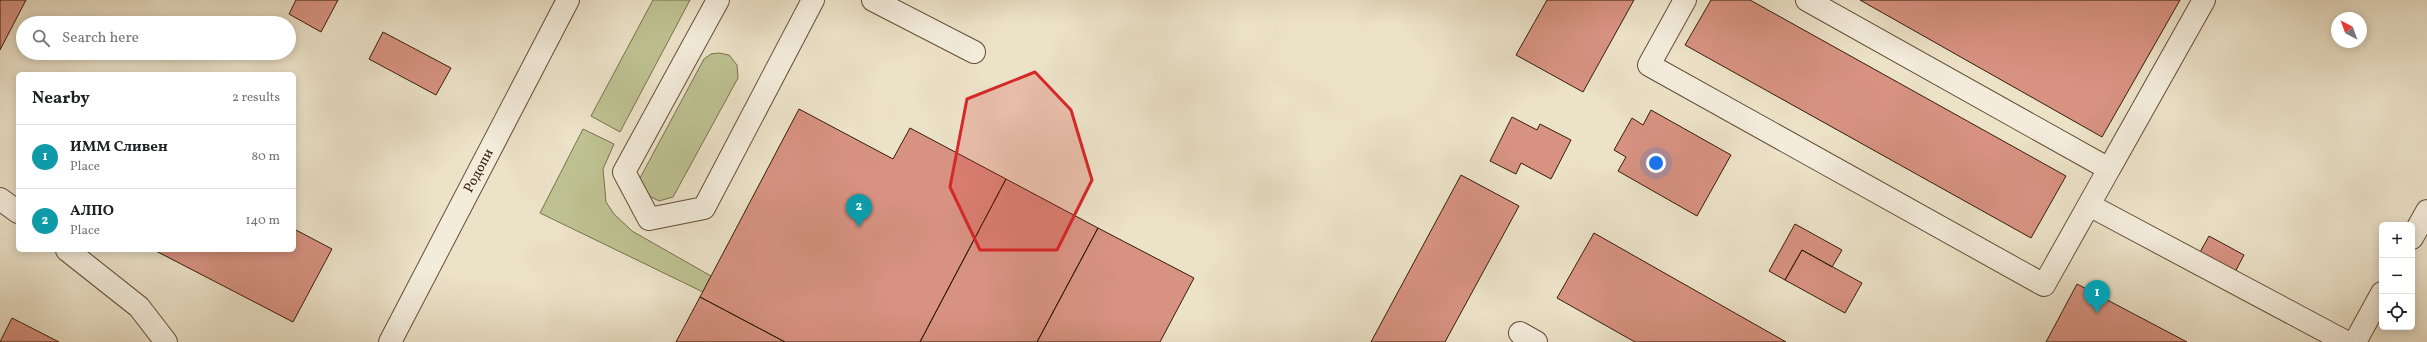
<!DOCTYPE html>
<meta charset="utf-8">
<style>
:root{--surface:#fff;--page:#f6f6f6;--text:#202124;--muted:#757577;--line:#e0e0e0;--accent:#8f2418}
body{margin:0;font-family:Vollkorn,serif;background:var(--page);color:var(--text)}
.controls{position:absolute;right:12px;bottom:12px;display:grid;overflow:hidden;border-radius:6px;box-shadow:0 2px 10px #0003}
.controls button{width:36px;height:36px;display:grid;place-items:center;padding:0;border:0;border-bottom:1px solid var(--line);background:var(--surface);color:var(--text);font:20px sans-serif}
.compass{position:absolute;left:2331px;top:12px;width:36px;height:36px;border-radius:50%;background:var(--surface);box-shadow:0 2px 10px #0003;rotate:319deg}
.you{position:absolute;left:1656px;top:163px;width:14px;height:14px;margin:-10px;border:3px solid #fff;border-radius:50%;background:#1a73e8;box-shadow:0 0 0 6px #1a73e833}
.badge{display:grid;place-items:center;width:26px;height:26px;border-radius:50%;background:var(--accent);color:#fff;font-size:13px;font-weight:700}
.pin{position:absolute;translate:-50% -33px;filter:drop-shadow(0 1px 2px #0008)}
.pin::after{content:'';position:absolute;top:21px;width:14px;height:12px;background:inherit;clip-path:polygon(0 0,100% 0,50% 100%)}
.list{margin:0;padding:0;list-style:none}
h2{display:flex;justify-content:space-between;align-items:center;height:52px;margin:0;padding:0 16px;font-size:17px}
h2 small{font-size:13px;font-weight:400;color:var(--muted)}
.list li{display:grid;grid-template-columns:26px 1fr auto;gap:12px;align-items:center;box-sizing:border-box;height:64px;padding:0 16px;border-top:1px solid var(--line)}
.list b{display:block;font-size:15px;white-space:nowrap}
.list p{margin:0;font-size:13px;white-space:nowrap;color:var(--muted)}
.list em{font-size:13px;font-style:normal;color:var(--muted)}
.icon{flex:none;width:22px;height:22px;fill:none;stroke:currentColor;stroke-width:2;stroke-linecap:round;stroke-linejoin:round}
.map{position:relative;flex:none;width:2427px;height:342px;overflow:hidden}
.search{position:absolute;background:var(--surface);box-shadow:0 2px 10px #0003;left:16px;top:16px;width:280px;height:44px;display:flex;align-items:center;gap:10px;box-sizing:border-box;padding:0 14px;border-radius:22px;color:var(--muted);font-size:15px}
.panel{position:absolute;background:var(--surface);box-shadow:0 2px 10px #0003;left:16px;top:72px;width:280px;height:180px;border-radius:6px}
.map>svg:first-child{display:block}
.green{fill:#bec292;stroke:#7a704d}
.building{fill:#d79281;stroke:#351d08}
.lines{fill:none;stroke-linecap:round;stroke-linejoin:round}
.minor-casing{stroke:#634e38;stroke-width:24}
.minor{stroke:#f3ecdb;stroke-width:22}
.marked{fill:#d62828;fill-opacity:0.2;stroke:#d62828;stroke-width:3;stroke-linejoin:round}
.labels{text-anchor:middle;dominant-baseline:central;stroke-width:3.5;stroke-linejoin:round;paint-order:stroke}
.street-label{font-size:14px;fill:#351d08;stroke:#f3ecdb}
</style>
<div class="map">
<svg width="2427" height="342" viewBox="0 0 2427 342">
<rect width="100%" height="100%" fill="#ece2c8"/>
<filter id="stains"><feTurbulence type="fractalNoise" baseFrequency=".005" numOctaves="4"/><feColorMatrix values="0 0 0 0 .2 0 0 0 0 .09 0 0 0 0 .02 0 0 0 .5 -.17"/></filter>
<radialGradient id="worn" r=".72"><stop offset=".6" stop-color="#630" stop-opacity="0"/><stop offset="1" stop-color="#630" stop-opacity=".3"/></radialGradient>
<path class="green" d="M653,0H690L620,132L591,116Z
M719,53L729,55L737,65L738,78L673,197L659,201L647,195L640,178L704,59L711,54Z
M583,129L614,144L603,169L606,202L614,214L632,231L711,276L703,292L540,213Z"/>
<path class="building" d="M0,0H26L0,50Z
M296,0H338L321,32L289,14Z
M1547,0H1634L1583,92L1516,55Z
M1711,0H1750L2066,176L2031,238L1685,45Z
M1860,0H2180L2102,137Z
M383,32L451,68L436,95L369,59Z
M799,109L893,159L910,128L1006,179L920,342H785L700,297Z
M1651,110L1731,155L1697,216L1618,171L1626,157L1614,150L1632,118L1643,125Z
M1512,117L1537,130L1540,124L1571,140L1551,179L1521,163L1516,174L1490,161Z
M1461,175L1519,206L1445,342H1371Z
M1006,179L1098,228L1037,342H920Z
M1795,224L1842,250L1832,267L1802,250L1785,280L1769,271Z
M1098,228L1194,278L1160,342H1037Z
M294,229L332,249L293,322L154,250H294Z
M1594,233L1786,342H1635L1557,298Z
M2209,236L2244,255L2234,274L2199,254Z
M1802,250L1862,283L1845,313L1785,280Z
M2077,284L2187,342H2046Z
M700,297L785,342H676Z
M12,318L59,342H0Z"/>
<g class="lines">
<defs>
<path id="minor" d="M718,0L624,172L649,219L704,208L813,0
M873,0L974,52
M1685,0L1649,65L2044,285L2109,169L1807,0
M2109,169L2204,0
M0,199L18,212
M2089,205L2346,342
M2412,238L2427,211
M67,250L139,307L166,342
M1520,333L1536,342
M390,342L568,0
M2355,342L2382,293"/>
</defs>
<use href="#minor" class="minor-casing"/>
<use href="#minor" class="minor"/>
</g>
<path class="marked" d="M1035,72L1071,110L1092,180L1057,250H980L950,187L967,99Z"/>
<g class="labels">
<g class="street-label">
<text transform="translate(479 171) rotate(-62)">Родопи</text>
</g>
</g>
<rect width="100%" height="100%" filter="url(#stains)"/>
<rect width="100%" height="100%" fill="url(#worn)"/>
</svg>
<div class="controls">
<button>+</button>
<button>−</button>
<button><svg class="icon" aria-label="locate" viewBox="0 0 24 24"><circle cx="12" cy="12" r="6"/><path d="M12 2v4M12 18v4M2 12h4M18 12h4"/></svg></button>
</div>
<svg class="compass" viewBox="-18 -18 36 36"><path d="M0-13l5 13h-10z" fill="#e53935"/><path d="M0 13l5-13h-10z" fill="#757577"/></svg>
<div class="you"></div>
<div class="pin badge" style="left:2097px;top:313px;background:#0f9aa8">1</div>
<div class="pin badge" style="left:859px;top:227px;background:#0f9aa8">2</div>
<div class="search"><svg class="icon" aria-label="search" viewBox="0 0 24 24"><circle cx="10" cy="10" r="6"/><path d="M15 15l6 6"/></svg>Search here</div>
<section class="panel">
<h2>Nearby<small>2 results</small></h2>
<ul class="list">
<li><span class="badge" style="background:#0f9aa8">1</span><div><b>ИММ Сливен</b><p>Place</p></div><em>80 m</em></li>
<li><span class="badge" style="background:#0f9aa8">2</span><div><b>АЛПО</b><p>Place</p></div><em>140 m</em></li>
</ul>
</section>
</div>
